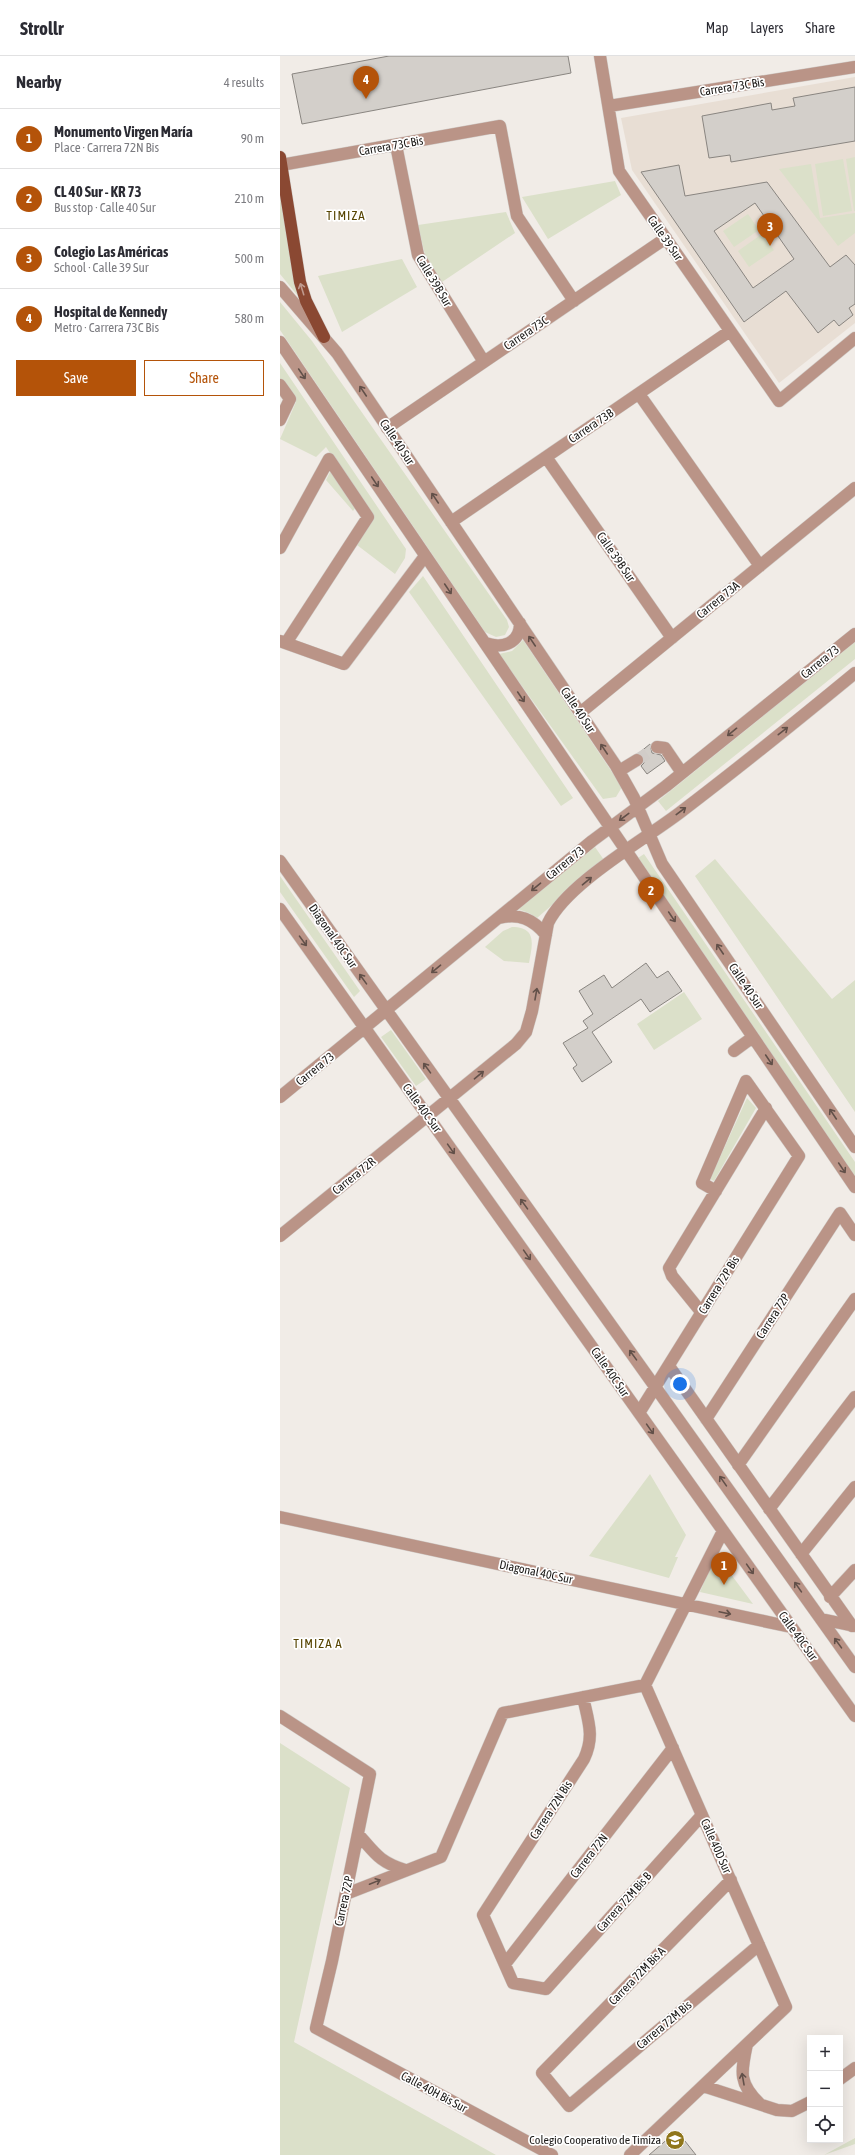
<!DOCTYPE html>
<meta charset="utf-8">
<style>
:root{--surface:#fff;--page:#f7f7f7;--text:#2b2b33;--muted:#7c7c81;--line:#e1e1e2;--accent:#b45309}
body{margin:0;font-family:"Asap Condensed",sans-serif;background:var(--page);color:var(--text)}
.controls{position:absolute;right:12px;bottom:12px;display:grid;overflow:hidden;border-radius:0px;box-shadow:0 4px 16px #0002}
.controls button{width:36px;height:36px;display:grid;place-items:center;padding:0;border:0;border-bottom:1px solid var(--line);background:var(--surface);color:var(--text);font:20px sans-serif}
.you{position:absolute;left:400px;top:1328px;width:14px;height:14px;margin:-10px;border:3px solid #fff;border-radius:50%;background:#1a73e8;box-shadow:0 0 0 6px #1a73e833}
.badge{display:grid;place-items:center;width:26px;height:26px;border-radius:50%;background:var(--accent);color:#fff;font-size:13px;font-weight:700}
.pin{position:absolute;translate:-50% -33px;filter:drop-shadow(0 1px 2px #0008)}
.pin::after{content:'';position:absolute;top:21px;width:14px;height:12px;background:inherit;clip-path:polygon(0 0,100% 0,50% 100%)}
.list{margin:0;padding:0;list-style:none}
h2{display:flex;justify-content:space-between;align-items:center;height:52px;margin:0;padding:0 16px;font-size:17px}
h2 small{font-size:13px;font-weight:400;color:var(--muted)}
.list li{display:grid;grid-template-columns:26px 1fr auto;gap:12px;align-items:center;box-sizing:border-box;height:60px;padding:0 16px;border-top:1px solid var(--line)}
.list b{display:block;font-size:15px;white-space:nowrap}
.list p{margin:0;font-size:13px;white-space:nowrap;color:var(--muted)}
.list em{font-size:13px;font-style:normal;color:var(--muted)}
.actions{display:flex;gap:8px;padding:12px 16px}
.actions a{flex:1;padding:9px 0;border:1px solid var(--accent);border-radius:0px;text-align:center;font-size:14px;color:var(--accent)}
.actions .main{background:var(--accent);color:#fff}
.icon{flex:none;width:22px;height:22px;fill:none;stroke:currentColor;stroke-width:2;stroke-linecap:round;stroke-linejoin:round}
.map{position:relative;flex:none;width:575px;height:2099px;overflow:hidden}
header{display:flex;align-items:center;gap:24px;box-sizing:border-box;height:56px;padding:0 20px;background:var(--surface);border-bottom:1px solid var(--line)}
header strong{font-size:19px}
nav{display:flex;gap:22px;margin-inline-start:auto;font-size:14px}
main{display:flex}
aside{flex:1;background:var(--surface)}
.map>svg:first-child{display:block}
.built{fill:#e8ded4}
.green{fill:#dbe0c9}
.building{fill:#d3cfca;stroke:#898580;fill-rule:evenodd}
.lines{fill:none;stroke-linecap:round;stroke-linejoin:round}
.minor-tunnel{stroke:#d1ccc8;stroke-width:12;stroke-dasharray:12 6;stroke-linecap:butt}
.minor-casing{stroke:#cfcac6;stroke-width:13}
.major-casing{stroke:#cfcac6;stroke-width:13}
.minor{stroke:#ba9487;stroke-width:12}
.major{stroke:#8a4832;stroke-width:12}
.oneway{stroke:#bf9a8e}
.oneway2{stroke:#625049}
.labels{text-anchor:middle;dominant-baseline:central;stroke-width:3.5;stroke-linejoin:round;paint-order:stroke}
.street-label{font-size:12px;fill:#1a1816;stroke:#fff}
.poi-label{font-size:12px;fill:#1a1816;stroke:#fff;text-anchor:end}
.neighbourhood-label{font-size:13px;letter-spacing:1px;fill:#574503;stroke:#fff}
</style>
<header>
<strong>Strollr</strong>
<nav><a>Map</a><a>Layers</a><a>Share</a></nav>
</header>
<main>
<aside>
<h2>Nearby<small>4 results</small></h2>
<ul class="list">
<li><span class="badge">1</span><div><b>Monumento Virgen María</b><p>Place · Carrera 72N Bis</p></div><em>90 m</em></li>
<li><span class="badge">2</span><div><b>CL 40 Sur - KR 73</b><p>Bus stop · Calle 40 Sur</p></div><em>210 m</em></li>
<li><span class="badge">3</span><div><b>Colegio Las Américas</b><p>School · Calle 39 Sur</p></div><em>500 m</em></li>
<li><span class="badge">4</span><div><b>Hospital de Kennedy</b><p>Metro · Carrera 73C Bis</p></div><em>580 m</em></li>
</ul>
<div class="actions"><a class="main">Save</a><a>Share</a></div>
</aside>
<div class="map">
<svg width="575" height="2099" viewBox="0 0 575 2099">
<rect width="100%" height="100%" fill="#f1ece7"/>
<path class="built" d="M575,21V267L499,327L352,114L341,62Z"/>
<path class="green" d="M575,101V155H574L566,103Z
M563,103L572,155L543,160L535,108Z
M531,108L540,162L575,157V177L558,190L499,113Z
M335,125L341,139L268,183L242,141Z
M0,142L18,240L0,218Z
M226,156L235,177L162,226L145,199L138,169Z
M468,158L479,174L454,191L443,175Z
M482,178L494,194L469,211L458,195Z
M122,203L137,231L62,276L38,220Z
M0,246L32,285L227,564L229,571L225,579L216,581L205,576L0,274Z
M0,307L126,493L125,502L115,518L77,489L93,463L46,391L36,401L0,383L16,346L0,323Z
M51,414L76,451L73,455L46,424Z
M143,520L293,742L281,750L129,536Z
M243,584L342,731L336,741L323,743L219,598L232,595Z
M575,586V603L386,755L378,745Z
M315,791L324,804L257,862L249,857L238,853Z
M364,798L575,1106V1122L358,802Z
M435,803L552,943L575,924V1056L415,820Z
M0,820L80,935L74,941L0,836Z
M232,871C258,871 252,890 249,907L224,905L205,891L223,875Z
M404,936L422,963L374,994L357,968Z
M111,974L146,1023L136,1030L101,981Z
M467,1042L476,1052L434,1125L430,1123Z
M370,1418L406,1479L395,1501H398L389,1522L309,1500Z
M436,1498L473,1548L420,1536Z
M0,1687L70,1732L14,1986L216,2099H0Z
M575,2082V2088L544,2099Z"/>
<path class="building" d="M109,0H288L291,17L22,68L12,18Z
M575,31V85L451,106L450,99L429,102L422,60L491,47L492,54L515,50L513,42Z
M399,109L405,140L487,126L550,211L566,199L575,209V248L569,252L573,259L559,270L554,264L538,277L506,235L464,266L361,116ZM475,147L514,203L473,232L434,175Z
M370,688L372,697L381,699L385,705L367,718L361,710L364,707V700L359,697Z
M366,907L377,922L388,915L402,935L370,956L361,943L312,976L332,1006L302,1026L293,1012L297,1009L283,987L308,972L303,965L313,958L299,935L324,919L332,932Z
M397,2075L416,2099H369Z"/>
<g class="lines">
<path class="minor-tunnel" d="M357,704L377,691"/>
<defs>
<path id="minor" d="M320,0L339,115L499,345L575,282
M329,50L575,11
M116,89L138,199L204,306
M1,109L220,70L237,160L294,245
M0,231L57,297L336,710L354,742L382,808L575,1091
M0,286L575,1131
M0,329L10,343L0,364
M359,338L480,510
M107,372L386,182
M266,401L392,582
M171,466L450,275
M0,492L49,403L88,461L6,587
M0,585L64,608L145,500
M205,587C222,593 240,588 240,567
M300,657L575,432
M377,691L385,692L402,717
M339,715L357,704
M0,805L575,1611
M0,853L575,1660
M219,862C239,857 253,863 266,879
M454,995L473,981
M0,1041L312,785L386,730L575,578
M0,1180L236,988L246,976L252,955L268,867C287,827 366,783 402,755C461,710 518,664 575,617
M422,1257L392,1220L389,1212L486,1052
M389,1310L572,1570
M359,1357L519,1100L466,1025L422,1127L436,1135
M426,1363L560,1157L575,1179
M458,1409L575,1243
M489,1453L575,1341
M0,1461L511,1571
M521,1498L575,1431
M550,1541L575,1514
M541,1563L574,1570
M365,1629L443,1475
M303,1641C308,1665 315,1680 304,1703L203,1859L233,1927L266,1933L422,1759
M0,1660L90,1718L52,1905L36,1972L272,2099
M78,1778C95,1797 99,1806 125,1814
M451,1824L262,2017L289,2050L479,1889
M66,1838L161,1801L223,1657L365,1629
M225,1908L393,1692
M467,1988C461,2016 458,2027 480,2048
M560,2023L575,2012
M423,2030L497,2054L512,2055L530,2046
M350,2099L506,1951L365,1629"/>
<path id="major" d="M0,101L20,226L26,245L44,281"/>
</defs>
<use href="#minor" class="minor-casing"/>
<use href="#major" class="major-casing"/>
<use href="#minor" class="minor"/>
<use href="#major" class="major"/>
</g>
<defs><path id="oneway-shaft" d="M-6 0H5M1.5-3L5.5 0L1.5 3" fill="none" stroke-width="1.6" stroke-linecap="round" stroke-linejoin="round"/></defs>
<use class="oneway" href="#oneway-shaft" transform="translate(22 233) rotate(-107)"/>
<g class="oneway2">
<use href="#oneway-shaft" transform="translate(22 318) rotate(56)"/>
<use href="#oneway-shaft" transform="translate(83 335) rotate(-124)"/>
<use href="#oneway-shaft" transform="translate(95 426) rotate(56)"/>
<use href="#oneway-shaft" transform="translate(155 442) rotate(-124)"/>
<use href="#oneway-shaft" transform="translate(168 533) rotate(56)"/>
<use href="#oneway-shaft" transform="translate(252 585) rotate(-124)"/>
<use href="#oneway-shaft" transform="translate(241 641) rotate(56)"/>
<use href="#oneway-shaft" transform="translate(503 675) rotate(-38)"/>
<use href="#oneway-shaft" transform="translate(452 676) rotate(141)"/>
<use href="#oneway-shaft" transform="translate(324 693) rotate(-124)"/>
<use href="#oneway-shaft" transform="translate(401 755) rotate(-37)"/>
<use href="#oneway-shaft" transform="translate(344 761) rotate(143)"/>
<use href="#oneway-shaft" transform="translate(307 825) rotate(-40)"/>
<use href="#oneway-shaft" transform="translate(256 831) rotate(140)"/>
<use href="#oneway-shaft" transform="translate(392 861) rotate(56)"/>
<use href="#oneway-shaft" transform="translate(23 885) rotate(54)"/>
<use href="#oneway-shaft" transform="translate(440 893) rotate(-124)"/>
<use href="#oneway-shaft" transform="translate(156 913) rotate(140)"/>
<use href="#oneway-shaft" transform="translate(83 923) rotate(-126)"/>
<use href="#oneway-shaft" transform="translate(256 938) rotate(-80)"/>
<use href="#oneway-shaft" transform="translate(489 1004) rotate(56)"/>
<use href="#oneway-shaft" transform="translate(147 1012) rotate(-126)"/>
<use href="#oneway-shaft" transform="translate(199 1019) rotate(-40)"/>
<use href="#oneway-shaft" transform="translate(553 1058) rotate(-124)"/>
<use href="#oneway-shaft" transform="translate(171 1093) rotate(55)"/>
<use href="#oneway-shaft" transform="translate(562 1112) rotate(56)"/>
<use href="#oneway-shaft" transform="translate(244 1148) rotate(-126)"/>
<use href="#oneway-shaft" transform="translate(247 1199) rotate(55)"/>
<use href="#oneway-shaft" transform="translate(353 1299) rotate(-126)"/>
<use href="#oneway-shaft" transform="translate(370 1373) rotate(55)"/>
<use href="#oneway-shaft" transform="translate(443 1425) rotate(-125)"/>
<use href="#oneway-shaft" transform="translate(470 1513) rotate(55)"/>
<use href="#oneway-shaft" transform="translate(518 1531) rotate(-125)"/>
<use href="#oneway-shaft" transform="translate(445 1557) rotate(12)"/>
<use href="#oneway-shaft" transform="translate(558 1587) rotate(-126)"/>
<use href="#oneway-shaft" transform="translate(95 1826) rotate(-22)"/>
<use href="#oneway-shaft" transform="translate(463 2023) rotate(-100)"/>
</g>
<defs>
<symbol id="school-disc" viewBox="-11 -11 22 22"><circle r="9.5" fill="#90761b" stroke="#fff"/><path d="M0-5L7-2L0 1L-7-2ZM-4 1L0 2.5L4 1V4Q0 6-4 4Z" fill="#fff"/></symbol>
</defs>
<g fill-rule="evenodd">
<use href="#school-disc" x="384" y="2073" width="22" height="22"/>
</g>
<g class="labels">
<g class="street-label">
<text transform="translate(452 31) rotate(-9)">Carrera 73C Bis</text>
<text transform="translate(111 90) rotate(-10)">Carrera 73C Bis</text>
<text transform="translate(385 182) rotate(55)">Calle 39 Sur</text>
<text transform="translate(154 225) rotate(59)">Calle 39B Sur</text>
<text transform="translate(246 277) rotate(-34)">Carrera 73C</text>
<text transform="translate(311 370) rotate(-34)">Carrera 73B</text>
<text transform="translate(117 386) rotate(56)">Calle 40 Sur</text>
<text transform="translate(336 501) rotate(55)">Calle 39B Sur</text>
<text transform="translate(438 544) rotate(-39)">Carrera 73A</text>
<text transform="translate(540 606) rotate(-39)">Carrera 73</text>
<text transform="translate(298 654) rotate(56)">Calle 40 Sur</text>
<text transform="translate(285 807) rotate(-39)">Carrera 73</text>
<text transform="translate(53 880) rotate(55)">Diagonal 40C Sur</text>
<text transform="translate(466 930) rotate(56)">Calle 40 Sur</text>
<text transform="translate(35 1013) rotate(-39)">Carrera 73</text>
<text transform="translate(142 1052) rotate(54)">Calle 40C Sur</text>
<text transform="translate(74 1120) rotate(-39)">Carrera 72R</text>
<text transform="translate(439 1229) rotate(-58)">Carrera 72P Bis</text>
<text transform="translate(493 1260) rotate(-57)">Carrera 72P</text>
<text transform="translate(330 1316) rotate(55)">Calle 40C Sur</text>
<text transform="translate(256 1516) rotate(12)">Diagonal 40C Sur</text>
<text transform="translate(518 1580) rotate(54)">Calle 40C Sur</text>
<text transform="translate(271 1754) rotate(-57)">Carrera 72N Bis</text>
<text transform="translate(436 1790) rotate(66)">Calle 40D Sur</text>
<text transform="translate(309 1800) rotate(-52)">Carrera 72N</text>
<text transform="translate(64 1845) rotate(-78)">Carrera 72P</text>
<text transform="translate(344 1846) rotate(-48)">Carrera 72M Bis B</text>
<text transform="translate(357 1920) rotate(-46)">Carrera 72M Bis A</text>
<text transform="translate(384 1969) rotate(-40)">Carrera 72M Bis</text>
<text transform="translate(154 2036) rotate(28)">Calle 40H Bis Sur</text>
</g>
<g class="poi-label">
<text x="381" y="2084">Colegio Cooperativo de Timiza</text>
</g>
<g class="neighbourhood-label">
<text x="66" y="159">TIMIZA</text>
<text x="38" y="1587">TIMIZA A</text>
</g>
</g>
</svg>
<div class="controls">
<button>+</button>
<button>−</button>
<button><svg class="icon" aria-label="locate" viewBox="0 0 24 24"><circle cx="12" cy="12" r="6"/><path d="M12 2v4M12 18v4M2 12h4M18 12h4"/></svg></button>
</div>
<div class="you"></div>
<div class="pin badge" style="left:444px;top:1529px">1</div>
<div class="pin badge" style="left:371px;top:854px">2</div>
<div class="pin badge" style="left:490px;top:190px">3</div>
<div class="pin badge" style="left:86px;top:43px">4</div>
</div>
</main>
